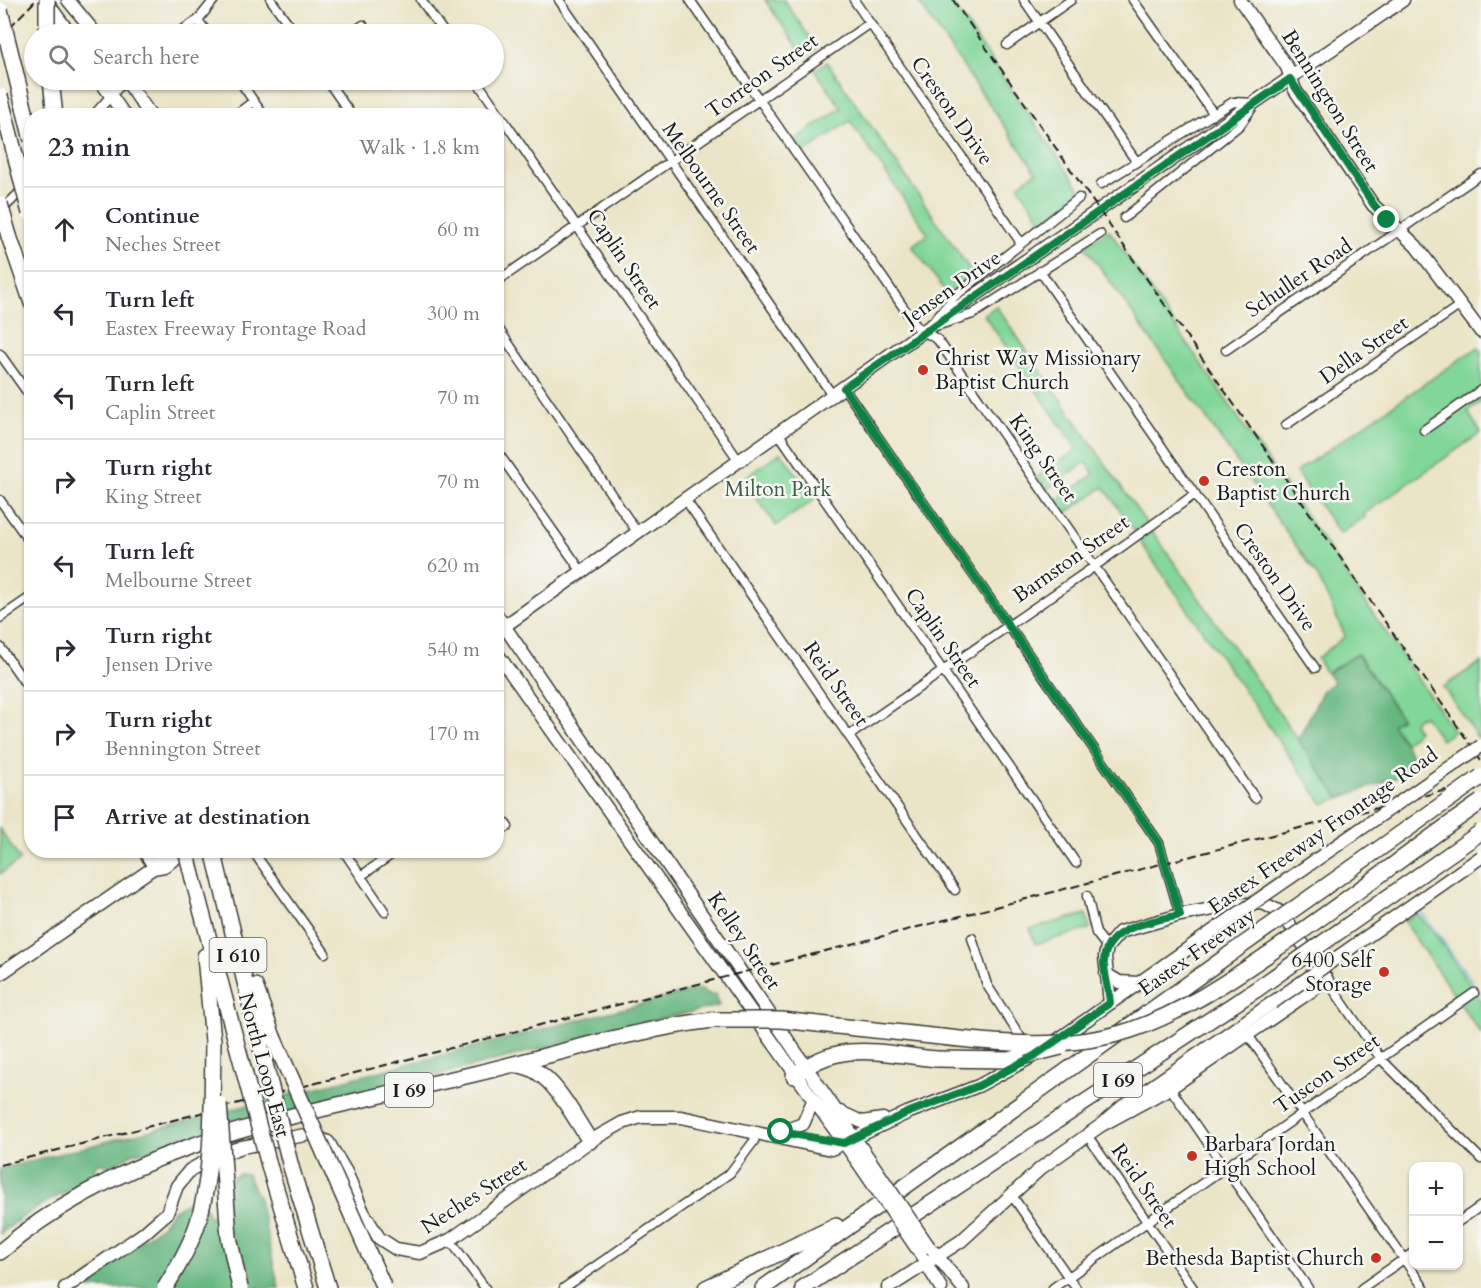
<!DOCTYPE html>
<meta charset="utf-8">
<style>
:root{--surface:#fff;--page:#f7f7f7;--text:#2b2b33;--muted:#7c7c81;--line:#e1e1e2}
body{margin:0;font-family:Cardo,serif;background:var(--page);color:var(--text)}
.controls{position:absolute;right:18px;bottom:18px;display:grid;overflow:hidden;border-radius:12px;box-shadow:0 2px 4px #0004}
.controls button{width:54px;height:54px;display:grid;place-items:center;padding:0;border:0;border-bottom:2px solid var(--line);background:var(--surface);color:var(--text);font:30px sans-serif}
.stop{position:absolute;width:18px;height:18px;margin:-14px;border:4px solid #0b8043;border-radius:50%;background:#fff}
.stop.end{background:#0b8043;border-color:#fff;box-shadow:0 2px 6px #0008}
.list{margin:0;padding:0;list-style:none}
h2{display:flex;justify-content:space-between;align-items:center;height:78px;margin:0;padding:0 24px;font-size:26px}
h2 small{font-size:20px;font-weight:400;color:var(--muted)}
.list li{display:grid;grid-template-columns:39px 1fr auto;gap:18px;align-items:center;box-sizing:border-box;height:84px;padding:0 24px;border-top:2px solid var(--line)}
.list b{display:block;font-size:22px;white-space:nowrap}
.list p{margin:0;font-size:20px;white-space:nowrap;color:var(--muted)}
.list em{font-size:20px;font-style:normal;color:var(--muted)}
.icon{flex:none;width:33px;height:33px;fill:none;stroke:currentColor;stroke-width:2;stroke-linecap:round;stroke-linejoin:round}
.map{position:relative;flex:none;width:1481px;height:1288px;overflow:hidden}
.search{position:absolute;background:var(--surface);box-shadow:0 2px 4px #0004;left:24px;top:24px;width:480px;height:66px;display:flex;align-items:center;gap:15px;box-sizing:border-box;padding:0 21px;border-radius:33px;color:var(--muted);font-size:22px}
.panel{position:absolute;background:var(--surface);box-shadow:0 2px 4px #0004;left:24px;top:108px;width:480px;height:750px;border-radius:24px}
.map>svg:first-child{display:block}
.green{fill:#81d699;stroke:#4e795a;stroke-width:1.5}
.forest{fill:#68b781;stroke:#426a4e;stroke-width:1.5}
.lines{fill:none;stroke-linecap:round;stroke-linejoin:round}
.stream{stroke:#5abbd9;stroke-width:2}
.street-casing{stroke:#3b3a36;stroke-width:11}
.secondary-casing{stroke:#3b3a36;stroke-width:15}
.highway-casing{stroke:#3b3a36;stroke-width:18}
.street{stroke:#fff;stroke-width:8}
.secondary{stroke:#fff;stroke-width:12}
.highway{stroke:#fff;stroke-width:15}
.rail{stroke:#1c1c1c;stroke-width:2;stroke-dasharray:9 4.5;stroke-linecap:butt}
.secondary-bridge-casing{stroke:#3b3a36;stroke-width:15;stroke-linecap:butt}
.highway-bridge-casing{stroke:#3b3a36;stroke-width:18;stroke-linecap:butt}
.secondary-bridge{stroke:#fff;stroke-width:12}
.highway-bridge{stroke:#fff;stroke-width:15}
.route{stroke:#0b8043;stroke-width:8}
.poi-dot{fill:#c8321e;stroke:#f6f6f2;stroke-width:2}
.labels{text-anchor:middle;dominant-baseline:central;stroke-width:5;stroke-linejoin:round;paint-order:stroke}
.shield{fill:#f6f6f2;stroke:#5d5d5c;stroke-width:1.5}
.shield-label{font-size:20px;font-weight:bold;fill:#1c1c1c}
.street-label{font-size:21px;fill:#1c1c1c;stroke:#f6f6f2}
.poi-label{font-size:21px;fill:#1c1c1c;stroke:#f6f6f2;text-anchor:start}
.park-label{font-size:21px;fill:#3f5d48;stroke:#f6f6f2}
</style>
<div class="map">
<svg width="1481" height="1288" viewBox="0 0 1481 1288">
<rect width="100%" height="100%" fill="#f6f6f2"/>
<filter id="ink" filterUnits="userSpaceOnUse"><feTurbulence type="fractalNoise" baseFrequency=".0167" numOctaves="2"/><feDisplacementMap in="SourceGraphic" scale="12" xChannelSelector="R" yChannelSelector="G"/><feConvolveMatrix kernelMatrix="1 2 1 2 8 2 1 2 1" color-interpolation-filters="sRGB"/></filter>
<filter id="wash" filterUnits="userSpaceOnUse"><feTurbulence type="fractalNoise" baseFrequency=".008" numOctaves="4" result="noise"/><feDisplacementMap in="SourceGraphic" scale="24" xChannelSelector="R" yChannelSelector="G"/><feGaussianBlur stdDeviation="1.35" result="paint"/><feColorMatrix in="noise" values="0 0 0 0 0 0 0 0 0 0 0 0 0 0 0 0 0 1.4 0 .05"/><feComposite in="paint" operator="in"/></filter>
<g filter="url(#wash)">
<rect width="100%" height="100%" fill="#ebe5c8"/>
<path class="green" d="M765,0H784L817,48L804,56Z
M917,0H950L1082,192L1042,222L1018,185L1036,172Z
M827,62L973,274L948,295L912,246L928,234L850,121L801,155L792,142L841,108L815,70Z
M1109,230L1454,731L1441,740L1424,716L1416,719L1414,725L1418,731L1405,743L1392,724L1401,718L1358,654L1326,673L1317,659L1345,636L1318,577L1085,246Z
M996,306L1147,524L1135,532L1104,487L1063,515L1054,502L1094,474L1086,462L1046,490L1037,477L1077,449L984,315Z
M1478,347L1481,351V402L1468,412L1481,433L1364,514L1365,517L1340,534L1296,472Z
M781,452L814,500L776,526L743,479Z
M1152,531L1339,798L1323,804L1139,540Z
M1481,662V736L1478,738L1443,687Z
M0,829L20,860L0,874Z
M1417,913L1435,934L1481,1000V1034L1404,922Z
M1086,914L1090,929L1035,944L1030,929Z"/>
<path class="forest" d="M1357,654L1401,718L1392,724L1412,755L1409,773L1339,798L1298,740L1323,690L1334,682L1327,673Z
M699,989L711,995L715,994L719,1006L645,1022L241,1126L198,1136H179L160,1148L134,1153L110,1166L97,1163L89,1184C55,1194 28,1212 0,1234V1169Z
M239,1174H247L259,1199L279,1288H72L162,1226L171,1212L190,1200L207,1209L209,1217L218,1214V1186Z"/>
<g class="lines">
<path class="stream" d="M1420,910L1481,994"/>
</g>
</g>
<g filter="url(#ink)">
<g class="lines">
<defs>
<path id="street" d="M271,0L296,34
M421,0L445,34
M559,0L833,396
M690,0L917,327L938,340L1255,798
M854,0L1021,243
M1024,0L1136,161
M1133,0L1213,113
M198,20L208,34
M176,34L198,20L214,0
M350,34L363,25
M1007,45L1071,0
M239,80L264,116
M327,80L352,116
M476,80L739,461
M93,116L125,80
M234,116L254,101
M1101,184L1233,102L1255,103
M0,212L32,180
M1124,218L1240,125L1252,108
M1040,271L1315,668
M496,282L870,23
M935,319L955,296L1079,198
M496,325L637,532
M936,326L973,314L1100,234
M1226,350L1481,174
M0,354L32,399
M844,388L1159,843L1180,915
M1286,425L1462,304
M1424,430L1481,390
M779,434L1076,863
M496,450L582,572
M685,499L955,890
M0,500L32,545
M0,618L32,596
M0,647L32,693
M850,735L1095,566L1195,494
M496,810L508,827
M141,850L153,868
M252,850L325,953
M343,850L385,912
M361,876L398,850
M1087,896L1096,933L1107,947
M972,938L987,985L1025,1044
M1327,980L1381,1059L1481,1159
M1248,1035L1424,1288
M1170,1088L1308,1288
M1087,1135L1193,1288
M1013,1197L1076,1288
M1458,1222L1481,1206
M450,1240L485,1288
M564,1288L730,1173L754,1141L756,1131
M1053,1288L1474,993
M1362,1288L1414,1252"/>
<path id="secondary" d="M68,0L96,34
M1240,0L1287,67L1295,90L1373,205L1416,246L1481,332
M46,1L70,34
M100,80L125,116
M126,80L151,116
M496,614L871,1162
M496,632L925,330L1403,0
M496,652L862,1168
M153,868L164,866L187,850
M0,974L153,868L158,857L168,850
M1106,974L1119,982L1138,983
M1052,1044L1213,931
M840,1112L862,1122L883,1119
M1100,1126L1170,1088L1327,980L1282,913L1263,903L1235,905L1180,915L1120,932L1107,947L1105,957L1110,1003
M781,1132L803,1124L813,1101
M934,1252L963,1288
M922,1257L941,1288
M65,1288L143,1234L167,1213L177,1186L190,1170L216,1156L242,1147L310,1134L328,1142L346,1172L363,1212L379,1238L396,1249L420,1253L450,1240L590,1141L622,1123L641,1117H681L831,1149L907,1113L978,1086L1030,1058
M888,1288L961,1241L1041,1168L1100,1126L1122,1107L1272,1003"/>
<path id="highway" d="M51,80L55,116
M9,236L32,303
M213,850L259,1040
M193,879L237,1045
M205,956L213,1041
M255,986L273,1037
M818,1024L941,1037
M516,1065C551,1066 572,1115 590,1141
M794,1076C840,1038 882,1054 936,1059
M291,1167L328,1288
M270,1169L306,1288
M0,1252C132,1138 311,1113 474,1074C554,1055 631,1030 713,1020
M706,1288L836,1226
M763,1288L1230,954
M803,1288L1257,989"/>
</defs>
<use href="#street" class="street-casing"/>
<use href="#secondary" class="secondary-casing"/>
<use href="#highway" class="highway-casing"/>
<use href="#street" class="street"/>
<use href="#secondary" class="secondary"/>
<use href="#highway" class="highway"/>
<path class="rail" d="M953,0L1481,760
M0,37L36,0
M0,1165L1481,781"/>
<defs>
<path id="secondary-bridge" d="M1213,931L1481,746
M1272,1003L1481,857
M871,1162L929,1247
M862,1168L920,1253"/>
<path id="highway-bridge" d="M47,0V34
M0,10L32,140
M0,96L30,213
M0,204L9,236
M186,850L193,879
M1230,954L1481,777
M1257,989L1481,832
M713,1020H781L818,1024
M273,1037L384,1288
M941,1037C1002,1044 1071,1050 1131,1030C1181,1013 1226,983 1270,953C1342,905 1410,851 1481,802
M259,1040L291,1167
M237,1045L270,1169
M936,1059L1009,1060L1061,1047
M219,1104L229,1237L240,1288
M165,1288C178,1267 191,1245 198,1222C214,1170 212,1096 213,1041"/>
</defs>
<use href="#secondary-bridge" class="secondary-bridge-casing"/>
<use href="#highway-bridge" class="highway-bridge-casing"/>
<use href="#secondary-bridge" class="secondary-bridge"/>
<use href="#highway-bridge" class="highway-bridge"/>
</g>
</g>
<g class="lines" filter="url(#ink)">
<path class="route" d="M781,1132L844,1143L907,1113L978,1086L1034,1056L1110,1003C1109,990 1105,978 1104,965C1102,926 1152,922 1180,915L1159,843L844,388L1290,79L1374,205L1387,220"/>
</g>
<g class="poi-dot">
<circle cx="923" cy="370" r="6"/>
<circle cx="1204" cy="481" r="6"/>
<circle cx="1384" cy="972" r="6"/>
<circle cx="1192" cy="1156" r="6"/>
<circle cx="1376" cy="1258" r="6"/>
</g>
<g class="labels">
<g class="shield">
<rect x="209.5" y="938" width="57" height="34" rx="4.5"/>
<rect x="1094" y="1063" width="48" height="34" rx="4.5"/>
<rect x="385" y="1073" width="48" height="34" rx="4.5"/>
</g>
<g class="shield-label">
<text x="238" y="955">I 610</text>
<text x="1118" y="1080">I 69</text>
<text x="409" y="1090">I 69</text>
</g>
<g class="street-label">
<text transform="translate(762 76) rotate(-35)">Torreon Street</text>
<text transform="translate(1330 101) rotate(58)">Bennington Street</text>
<text transform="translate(952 111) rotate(55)">Creston Drive</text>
<text transform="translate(711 188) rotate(55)">Melbourne Street</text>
<text transform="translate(624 259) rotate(56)">Caplin Street</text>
<text transform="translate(1299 278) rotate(-34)">Schuller Road</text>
<text transform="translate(952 288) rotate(-35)">Jensen Drive</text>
<text transform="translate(1364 350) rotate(-35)">Della Street</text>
<text transform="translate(1043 458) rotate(55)">King Street</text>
<text transform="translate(1071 559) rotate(-35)">Barnston Street</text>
<text transform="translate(1275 577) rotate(55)">Creston Drive</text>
<text transform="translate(943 638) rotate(55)">Caplin Street</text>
<text transform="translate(836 684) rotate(55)">Reid Street</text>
<text transform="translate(1323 831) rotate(-35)">Eastex Freeway Frontage Road</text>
<text transform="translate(744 941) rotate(56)">Kelley Street</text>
<text transform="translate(1197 952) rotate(-35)">Eastex Freeway</text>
<text transform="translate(264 1065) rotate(75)">North Loop East</text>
<text transform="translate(1327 1074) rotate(-35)">Tuscon Street</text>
<text transform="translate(1144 1186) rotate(55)">Reid Street</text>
<text transform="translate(474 1196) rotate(-33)">Neches Street</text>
</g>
<g class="poi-label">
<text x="935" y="358">Christ Way Missionary<tspan x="935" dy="24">Baptist Church</tspan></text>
<text x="1216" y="469">Creston<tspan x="1216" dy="24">Baptist Church</tspan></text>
<text x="1372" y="960" text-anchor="end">6400 Self<tspan x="1372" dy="24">Storage</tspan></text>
<text x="1204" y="1144">Barbara Jordan<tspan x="1204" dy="24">High School</tspan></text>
<text x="1364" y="1258" text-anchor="end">Bethesda Baptist Church</text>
</g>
<g class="park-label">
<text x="778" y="489">Milton Park</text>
</g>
</g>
</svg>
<div class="controls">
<button>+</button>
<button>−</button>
</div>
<div class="stop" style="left:781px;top:1132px"></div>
<div class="stop end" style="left:1387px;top:220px"></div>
<div class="search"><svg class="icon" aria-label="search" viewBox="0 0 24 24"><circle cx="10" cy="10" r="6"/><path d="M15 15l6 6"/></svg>Search here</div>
<section class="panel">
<h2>23 min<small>Walk · 1.8 km</small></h2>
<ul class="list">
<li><svg class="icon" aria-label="ahead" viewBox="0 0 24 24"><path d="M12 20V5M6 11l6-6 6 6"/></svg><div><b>Continue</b><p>Neches Street</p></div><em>60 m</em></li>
<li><svg class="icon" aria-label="left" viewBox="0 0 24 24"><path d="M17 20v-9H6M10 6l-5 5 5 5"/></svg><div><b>Turn left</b><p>Eastex Freeway Frontage Road</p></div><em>300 m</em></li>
<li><svg class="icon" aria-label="left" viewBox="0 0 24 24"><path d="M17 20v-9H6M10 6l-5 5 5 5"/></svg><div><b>Turn left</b><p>Caplin Street</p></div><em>70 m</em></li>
<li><svg class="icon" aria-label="right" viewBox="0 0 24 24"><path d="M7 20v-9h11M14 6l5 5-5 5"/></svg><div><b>Turn right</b><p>King Street</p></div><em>70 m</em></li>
<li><svg class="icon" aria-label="left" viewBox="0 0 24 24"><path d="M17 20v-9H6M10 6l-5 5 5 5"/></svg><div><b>Turn left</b><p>Melbourne Street</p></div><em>620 m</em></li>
<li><svg class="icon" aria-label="right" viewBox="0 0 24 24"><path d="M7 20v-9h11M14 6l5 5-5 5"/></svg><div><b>Turn right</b><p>Jensen Drive</p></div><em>540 m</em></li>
<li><svg class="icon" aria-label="right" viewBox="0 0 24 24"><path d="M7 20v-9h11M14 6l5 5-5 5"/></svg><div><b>Turn right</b><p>Bennington Street</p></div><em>170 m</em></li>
<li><svg class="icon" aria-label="arrive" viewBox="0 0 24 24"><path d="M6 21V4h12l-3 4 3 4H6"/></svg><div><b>Arrive at destination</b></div></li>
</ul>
</section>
</div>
